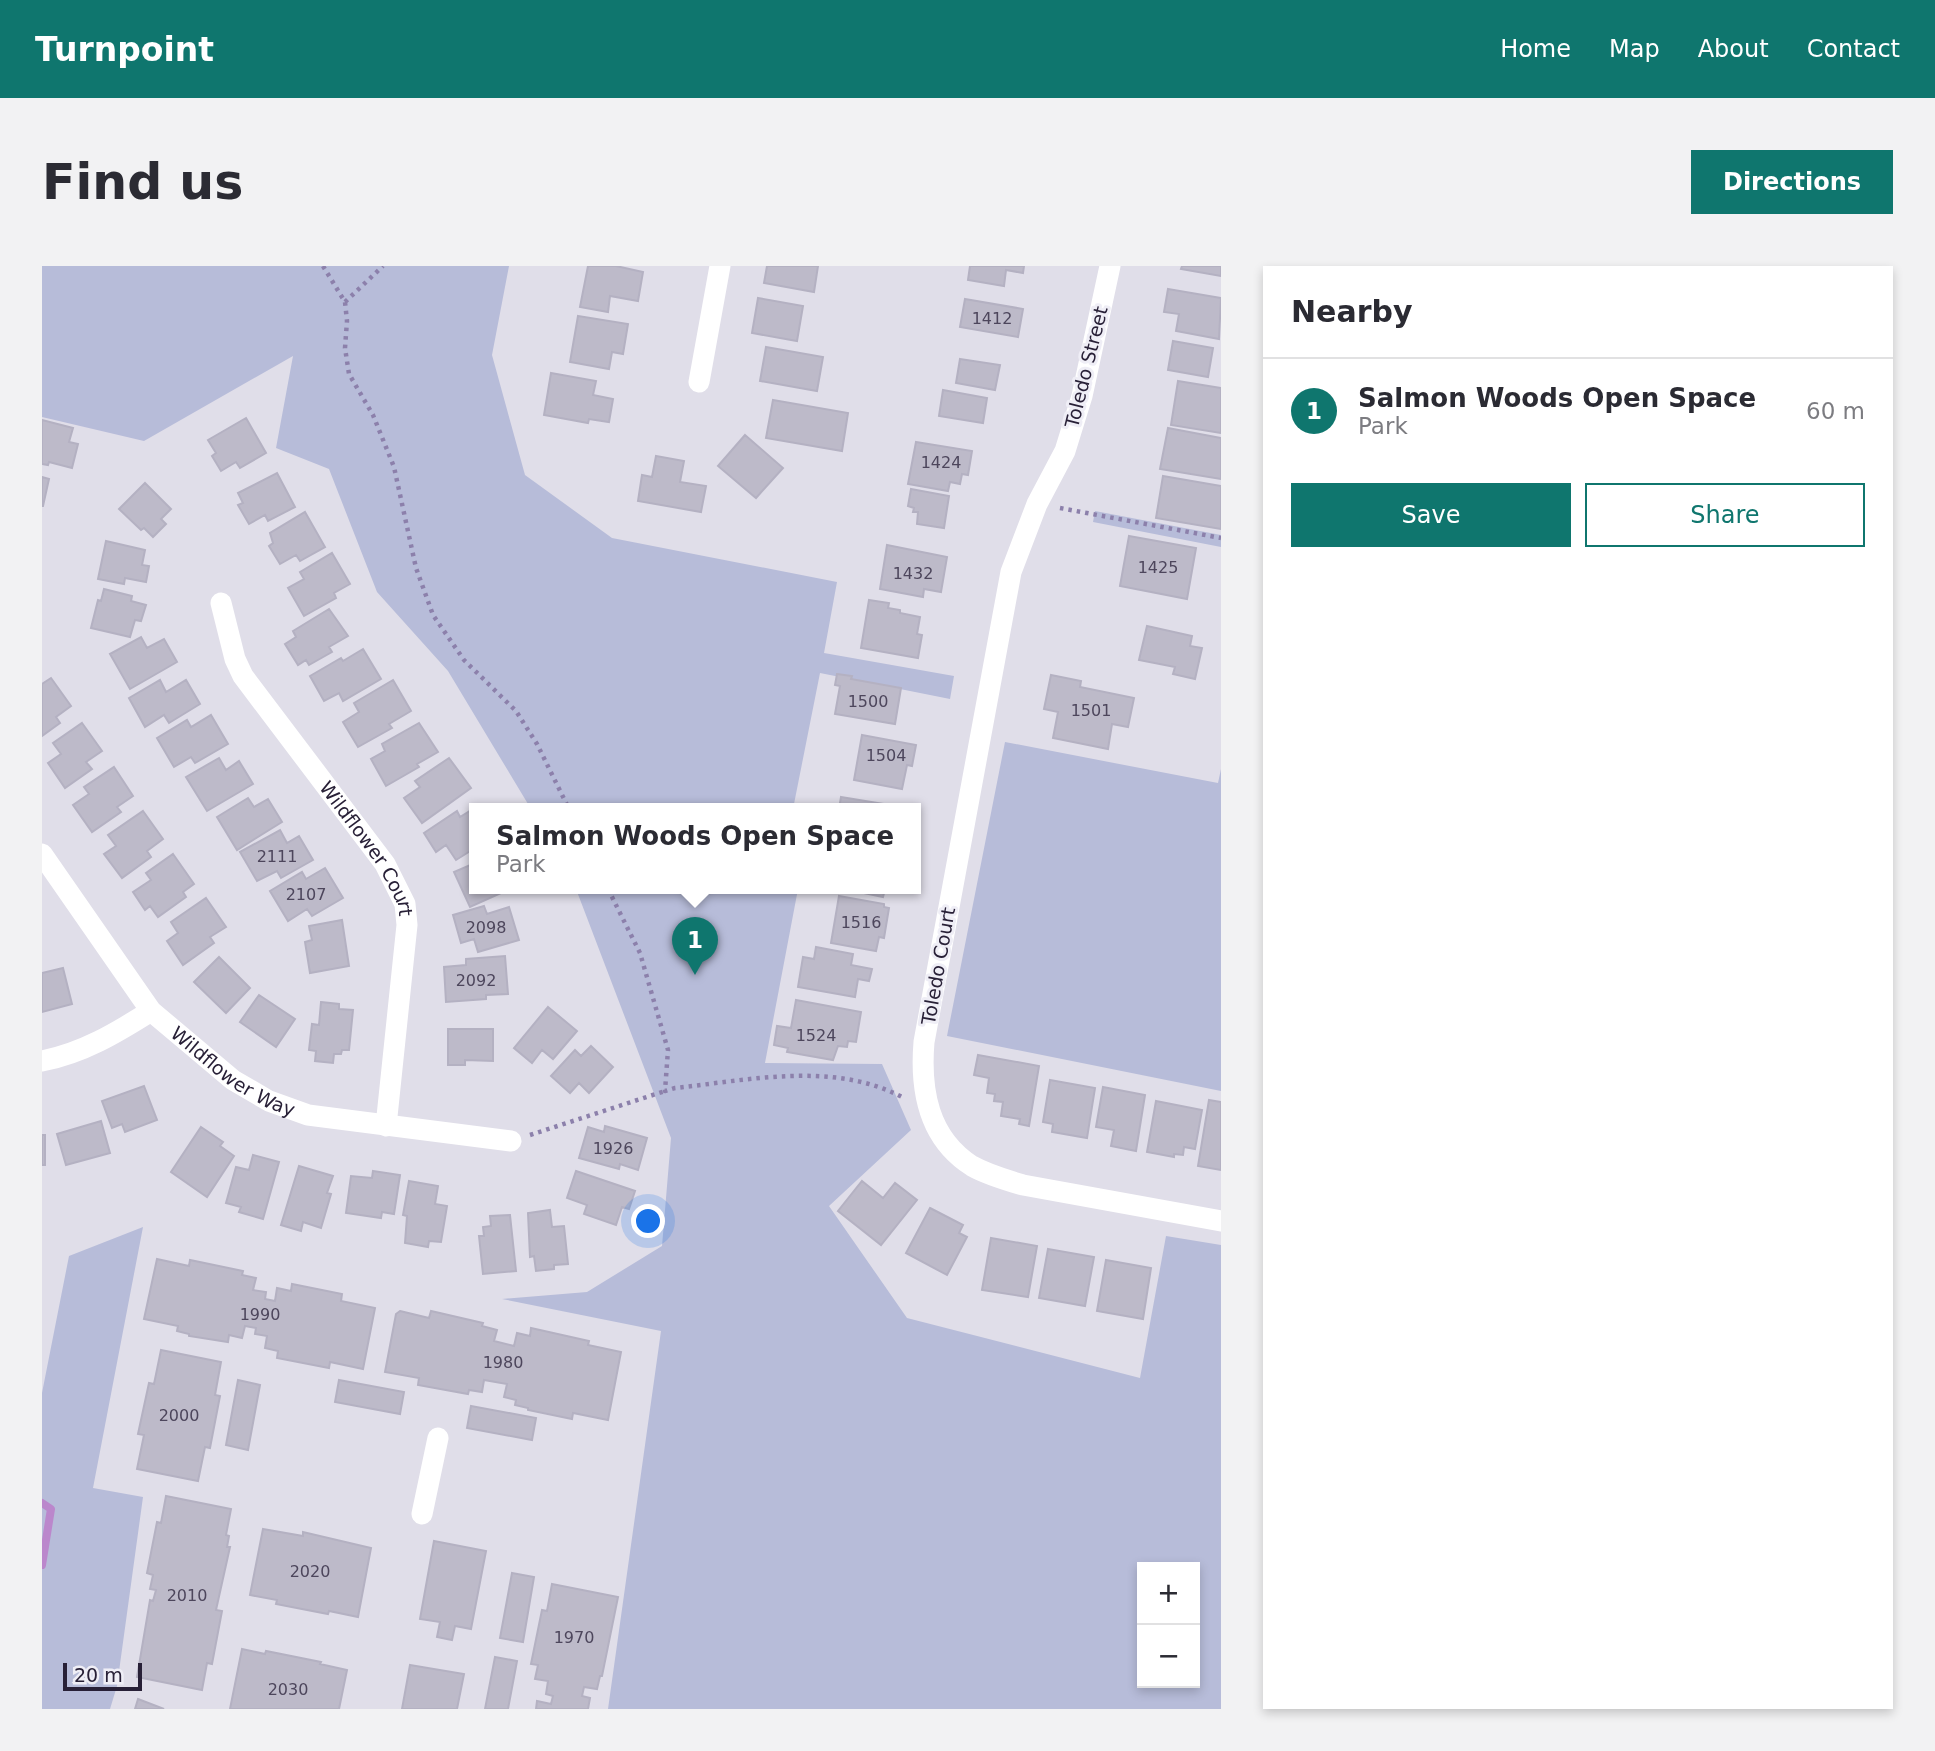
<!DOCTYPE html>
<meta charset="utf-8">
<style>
:root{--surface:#fff;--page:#f2f2f3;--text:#2b2b33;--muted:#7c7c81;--line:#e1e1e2;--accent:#0f766e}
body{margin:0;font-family:"DejaVu Sans",sans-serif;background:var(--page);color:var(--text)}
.controls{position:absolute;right:21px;bottom:21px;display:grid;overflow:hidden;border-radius:0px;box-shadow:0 4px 10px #0003}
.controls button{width:63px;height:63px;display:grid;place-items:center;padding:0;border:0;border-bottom:2px solid var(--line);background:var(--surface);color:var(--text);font:35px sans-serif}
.scale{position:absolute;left:21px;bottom:18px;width:79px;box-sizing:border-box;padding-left:7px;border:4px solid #282037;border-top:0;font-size:19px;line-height:24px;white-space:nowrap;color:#282037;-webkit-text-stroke:5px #efeef6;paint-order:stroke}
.you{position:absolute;left:607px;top:956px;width:24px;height:24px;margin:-18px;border:5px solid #fff;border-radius:50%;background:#1a73e8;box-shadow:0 0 0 10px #1a73e833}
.badge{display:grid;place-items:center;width:46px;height:46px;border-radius:50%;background:var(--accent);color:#fff;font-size:23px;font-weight:700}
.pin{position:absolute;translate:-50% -58px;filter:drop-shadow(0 2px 4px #0008)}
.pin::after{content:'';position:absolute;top:37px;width:24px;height:21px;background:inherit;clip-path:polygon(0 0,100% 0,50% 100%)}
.popup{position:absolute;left:427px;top:537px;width:452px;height:91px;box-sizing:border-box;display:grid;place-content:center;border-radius:0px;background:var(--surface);filter:drop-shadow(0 2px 5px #0005);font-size:23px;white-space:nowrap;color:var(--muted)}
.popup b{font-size:26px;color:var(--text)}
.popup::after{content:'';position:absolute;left:50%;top:100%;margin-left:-14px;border:14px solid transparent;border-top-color:var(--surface)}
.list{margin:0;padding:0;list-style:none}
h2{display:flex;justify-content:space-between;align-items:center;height:91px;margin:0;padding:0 28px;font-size:30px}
h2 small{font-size:23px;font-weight:400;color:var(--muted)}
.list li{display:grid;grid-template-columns:46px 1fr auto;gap:21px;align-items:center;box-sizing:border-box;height:105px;padding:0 28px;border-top:2px solid var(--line)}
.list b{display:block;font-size:26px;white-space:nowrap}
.list p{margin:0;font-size:23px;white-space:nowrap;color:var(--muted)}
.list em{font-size:23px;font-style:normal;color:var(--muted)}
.actions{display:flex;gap:14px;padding:21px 28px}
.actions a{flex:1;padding:16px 0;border:2px solid var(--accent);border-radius:0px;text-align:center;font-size:24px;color:var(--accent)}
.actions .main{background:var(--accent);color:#fff}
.map{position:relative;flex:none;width:1179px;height:1443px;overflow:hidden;border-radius:0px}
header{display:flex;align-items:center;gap:42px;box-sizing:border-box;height:98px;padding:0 35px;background:var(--accent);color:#fff}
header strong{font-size:33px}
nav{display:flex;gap:38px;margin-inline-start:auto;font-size:24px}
.intro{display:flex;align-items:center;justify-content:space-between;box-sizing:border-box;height:168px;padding:0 42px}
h1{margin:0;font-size:49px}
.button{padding:18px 32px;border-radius:0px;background:var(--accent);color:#fff;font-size:24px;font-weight:700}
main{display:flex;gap:42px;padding:0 42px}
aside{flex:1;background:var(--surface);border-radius:0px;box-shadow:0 4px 10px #0003}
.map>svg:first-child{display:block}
.green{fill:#b7bcd9;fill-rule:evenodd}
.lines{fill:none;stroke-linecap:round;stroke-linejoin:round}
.stream{stroke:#bb87cc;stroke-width:8}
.building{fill:#bdbac9;stroke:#b4b1c2;stroke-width:2}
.path{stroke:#8c80ab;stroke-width:4.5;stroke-dasharray:3.5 5;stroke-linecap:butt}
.minor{stroke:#fff;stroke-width:21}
.labels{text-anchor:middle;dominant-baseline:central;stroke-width:6;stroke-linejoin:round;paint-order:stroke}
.number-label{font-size:16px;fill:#4d465c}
.street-label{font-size:19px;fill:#282037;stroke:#efeef6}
</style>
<header>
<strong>Turnpoint</strong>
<nav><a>Home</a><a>Map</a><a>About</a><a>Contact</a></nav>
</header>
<div class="intro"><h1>Find us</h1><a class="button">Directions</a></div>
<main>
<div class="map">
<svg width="1179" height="1443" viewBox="0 0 1179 1443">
<rect width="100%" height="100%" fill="#e0dee9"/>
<path class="green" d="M0,0H467L450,89L483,209L570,272L795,316L782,387L912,410L908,433L778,407L751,543H489L406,405L335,326L287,203L234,182L251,90L102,175L0,151Z
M1053,245L1179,269V281L1051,256Z
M963,476L1176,517L1179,503V825L905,770Z
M534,623H756L723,797L840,798L869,864L787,940L865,1052L1098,1112L1124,970L1179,979V1443H566L619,1065L460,1033L545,1026L620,980L629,872ZM1100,1301H1153V1417H1100Z
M101,961L51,1222L101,1231L75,1420L68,1443H0V1127L27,990Z"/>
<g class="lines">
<path class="stream" d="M0,1237L9,1243L0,1299"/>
</g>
<path class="building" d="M546,0H574L601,6L596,35L568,30L566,46L538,41Z
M725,0H776L772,26L722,17Z
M928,0H982L981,7L964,4L962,20L926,14Z
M1140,0H1179V10L1139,3Z
M1126,23L1179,32L1177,73L1134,65L1137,48L1122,46Z
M716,32L761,40L755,75L710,67Z
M923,33L981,43L976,71L918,61Z
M536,50L586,58L581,88L570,86L567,103L528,96Z
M1131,75L1171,82L1166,111L1126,104Z
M724,81L781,91L775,125L718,115Z
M918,93L958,99L953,124L914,117Z
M509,107L554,115L551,129L571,133L567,156L547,153L546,157L502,149Z
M1136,115L1179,122V167L1129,159Z
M901,124L945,132L941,157L897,150Z
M731,134L806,147L800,185L724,172Z
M204,152L224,187L198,202L194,196L179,205L170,190L174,187L166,174Z
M0,154L31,162L27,176L36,178L30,202L7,196L6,199L0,198Z
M1126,162L1179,172V213L1118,203Z
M703,169L741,202L714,232L676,200Z
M874,176L930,185L926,209L920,208L918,218L908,216L906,225L866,218Z
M614,190L642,195L638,216L664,220L659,246L596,235L600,209L610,211Z
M235,207L253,241L226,255L223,249L207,258L196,239L201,237L196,227Z
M1121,210L1179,220V263L1114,252Z
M0,211L7,213L1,240H0Z
M103,217L129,243L119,253L124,258L111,271L102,262L99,264L77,243Z
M869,223L907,230L902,262L875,258L876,246H871L872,242L866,240Z
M263,246L283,281L258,295L254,289L238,298L227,280L231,277L228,267Z
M1087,270L1154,282L1145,333L1078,320Z
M64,275L103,284L100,299L107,300L104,316L83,312L82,318L56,313Z
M845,279L905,291L899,326L882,323L881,331L838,323Z
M290,287L308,318L292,327L294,332L262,350L246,322L262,313L258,306Z
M62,323L90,330L89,335L104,339L99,355L93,354L88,371L49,362L56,334L59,335Z
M827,334L847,337L846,342L858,344V347L878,351L875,368L880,369L876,392L819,382Z
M287,343L306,370L287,381L290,386L267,399L264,394L256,399L243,378L254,371L251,365Z
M1105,360L1150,370L1148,380L1160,382L1153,413L1131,408L1133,401L1097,394Z
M99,371L105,382L122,373L135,396L88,423L68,388Z
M321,383L339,413L301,435L297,427L282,435L268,410L299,392L301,395Z
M795,408L810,410L809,413L859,422L853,458L793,448L798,420L793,419Z
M1009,409L1039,415L1038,421L1092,432L1086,461L1070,458L1066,483L1011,472L1016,446L1002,443Z
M9,412L29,440L14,451L18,457L0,470V418Z
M118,414L124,426L144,414L158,438L127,457L122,449L103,461L87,432Z
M351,414L369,445L347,458L350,462L316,481L301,456L317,446L312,437Z
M169,449L186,478L153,497L149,491L132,501L115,472L145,454L149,461Z
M40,457L60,485L44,496L50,503L23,522L6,497L19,488L11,477Z
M377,457L396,486L375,498L377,501L344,520L329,493L343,485L340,478Z
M820,469L874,479L870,500L865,499L860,523L812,514Z
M177,492L184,504L197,495L211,518L165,545L144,511Z
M407,492L429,522L380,557L362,532L378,521L373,515Z
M72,501L91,530L75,541L79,546L50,566L31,539L47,528L42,521Z
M799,531L860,541L861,539L877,542L875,558L874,543H797Z
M206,532L212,541L226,533L240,556L195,584L175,551Z
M434,541L433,582L414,594L404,579L394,586L382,567L415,545L418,551Z
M101,545L121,573L105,585L109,591L80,612L62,588L74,580L66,569Z
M238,564L245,577L257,570L271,594L239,612L235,605L215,615L198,586Z
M131,588L152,618L141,626L144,631L116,651L108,640L103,644L91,626L109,614L104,607Z
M433,597V623H457L459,627L428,641L412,606Z
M283,602L301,632L270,650L265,643L246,655L228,625L260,606L264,613Z
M803,623H843L841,631Z
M797,630L842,638V641L847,642L842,672L837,671L834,685L789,677Z
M164,632L184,661L168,671L172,677L141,699L125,675L136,667L129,656Z
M442,640L445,648L467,641L477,674L436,686L432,673L419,677L411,649Z
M300,654L307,700L268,707L263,676L270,674L267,660Z
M774,681L811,688L809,699L830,703L827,715L816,713L813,731L756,721L761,691L772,693Z
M463,690L466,728L444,729V733L404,736L402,701L424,699V693Z
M177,691L208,722L184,747L152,716Z
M21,702L30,738L0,746V707Z
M217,729L253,753L234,781L198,756Z
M754,734L819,746L814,776L806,775L805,781L796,780L791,794L745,786L746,782L732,779L735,760L749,762Z
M279,736L297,738V743L311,744L307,784H300L299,788H292L291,797L273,795L274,785L267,784L270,758L277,759Z
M506,741L535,765L511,793L500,784L490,797L472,782Z
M406,763H451V795L423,794V799H406Z
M549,780L571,801L547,827L537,817L528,827L509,810L533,784L539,790Z
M936,789L997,800L987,860L977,858L978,853L959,850L961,836L952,835L953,828L945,827L947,812L932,809Z
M1008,814L1053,822L1045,872L1010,866L1011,858L1001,856Z
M102,820L115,854L83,866L80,858L70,862L60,835Z
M1061,821L1103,829L1094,885L1069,880L1072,864L1054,861Z
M1167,834L1179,836V904L1156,900Z
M1114,835L1160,844L1153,883L1142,881L1141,889L1132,888V891L1105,886Z
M59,855L68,887L24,899L15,868Z
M563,860L605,872L596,904L578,898L577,903L537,892L546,861L562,866Z
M159,861L181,876L178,880L192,890L165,931L129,906Z
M0,869H3V899H0Z
M211,889L237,896L221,953L197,946L199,941L184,937L194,901L207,904Z
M257,900L291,910L285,927L289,928L279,962L261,956L259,965L239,959Z
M331,905L358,909L352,948L340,946L339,952L304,947L309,910L330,912Z
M534,905L593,925L587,943L580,941L574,959L542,948L545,939L525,932Z
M367,915L396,920L393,938L405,940L399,976L387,975L386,981L363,977L365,950L361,949Z
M820,915L841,932L853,917L875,934L839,979L796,945Z
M888,942L921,959L917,967L925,971L905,1009L864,987Z
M508,944L510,961L522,960L526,998L512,999V1003L494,1005L492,990L488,991L486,947Z
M468,949L474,1005L441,1008L437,970H442L441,961L449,960L448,950Z
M949,972L995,980L986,1031L940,1024Z
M1006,983L1052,991L1043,1040L997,1032Z
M115,993L147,1000L148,994L201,1005L200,1009L214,1012L211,1024L224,1026L223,1033L233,1035L235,1022L249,1025L250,1018L300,1028L299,1035L333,1042L321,1103L288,1096L287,1102L235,1092L236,1085L223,1082L225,1070L213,1068L214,1062L203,1060L200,1072L187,1069L186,1076L147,1070V1068L135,1065L136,1060L102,1053Z
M1064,994L1109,1002L1101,1053L1055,1045Z
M358,1045L387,1052L389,1045L441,1057L440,1060L455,1064L452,1075L472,1080L475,1067L488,1070L489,1062L547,1075L546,1079L579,1086L566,1154L531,1147L530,1153L486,1144V1142L473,1139L474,1134L462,1131L465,1118L442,1114L440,1126L427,1124L426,1128L376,1119L377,1112L343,1106L354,1048Z
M119,1084L179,1096L173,1129L178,1130L168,1182L163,1181L156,1215L95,1203L102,1169L96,1168L107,1117L112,1118Z
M196,1114L218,1119L206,1184L184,1179Z
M297,1114L362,1126L358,1148L293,1136Z
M429,1140L494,1152L490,1174L425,1162Z
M124,1230L189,1243L184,1269L187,1270L185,1281H188L174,1344L180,1345L170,1398L165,1397L160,1424L95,1411L108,1334L111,1335L114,1324L108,1323L111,1309L105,1307L115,1256L119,1257Z
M221,1263L261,1270V1266L329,1282L316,1351L287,1345L286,1348L234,1338L235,1334L208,1329Z
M392,1275L444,1285L429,1363L413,1360L410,1374L395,1371L398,1356L378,1353Z
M470,1307L492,1311L481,1376L458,1372Z
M510,1318L576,1331L560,1410H558L555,1423L542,1421L540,1430L548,1432L546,1443H494L495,1435L509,1438L511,1430L504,1428L506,1415L493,1413L496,1399L489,1398L500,1344L505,1345Z
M200,1383L223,1388L224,1385L279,1396L278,1398L305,1404L297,1443H188Z
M453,1391L475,1395L466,1443H443Z
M368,1399L422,1408L415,1443H360Z
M96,1433L122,1443H93Z"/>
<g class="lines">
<path class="path" d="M281,0L303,36L305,55L303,82L307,108L331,149L352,201L374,302L391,349L422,394L474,445L495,478L527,543
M303,36L341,0
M1018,242L1179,272
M566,623L598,687L626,784L623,825L633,822C708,814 791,795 860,831
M488,869L623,825"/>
<g class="minor">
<path d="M1068,0L1040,130L1023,185L995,238L969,306L882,776C878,824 886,872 930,900C946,909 964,914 981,919L1179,955"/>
<path d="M657,116L678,0"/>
<path id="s1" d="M179,337L193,393L201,410L343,598L363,638L365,659L344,860"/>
<path id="s2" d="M0,588L109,745L191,814L227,835L266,849L469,875"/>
<path d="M0,795C41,787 74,767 109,745"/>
<path d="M380,1248L396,1172"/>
</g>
</g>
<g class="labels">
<g class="number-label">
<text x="950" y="52">1412</text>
<text x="899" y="196">1424</text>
<text x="1116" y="301">1425</text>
<text x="871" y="307">1432</text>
<text x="826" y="435">1500</text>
<text x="1049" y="444">1501</text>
<text x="844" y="489">1504</text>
<text x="235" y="590">2111</text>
<text x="264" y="628">2107</text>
<text x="819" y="656">1516</text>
<text x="444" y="661">2098</text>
<text x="434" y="714">2092</text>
<text x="774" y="769">1524</text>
<text x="571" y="882">1926</text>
<text x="218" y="1048">1990</text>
<text x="461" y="1096">1980</text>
<text x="137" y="1149">2000</text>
<text x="268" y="1305">2020</text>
<text x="145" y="1329">2010</text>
<text x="532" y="1371">1970</text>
<text x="246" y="1423">2030</text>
</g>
<g class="street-label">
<text transform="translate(1044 101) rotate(-76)">Toledo Street</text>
<text stroke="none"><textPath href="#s1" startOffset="290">Wildflower Court</textPath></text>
<text transform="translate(896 700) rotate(-80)">Toledo Court</text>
<text stroke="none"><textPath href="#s2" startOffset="294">Wildflower Way</textPath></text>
</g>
</g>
</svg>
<div class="controls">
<button>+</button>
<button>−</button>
</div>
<div class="scale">20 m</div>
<div class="you"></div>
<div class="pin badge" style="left:653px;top:709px">1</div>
<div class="popup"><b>Salmon Woods Open Space</b>Park</div>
</div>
<aside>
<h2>Nearby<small></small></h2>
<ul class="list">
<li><span class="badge">1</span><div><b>Salmon Woods Open Space</b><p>Park</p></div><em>60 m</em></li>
</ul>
<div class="actions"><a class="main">Save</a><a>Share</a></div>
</aside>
</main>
